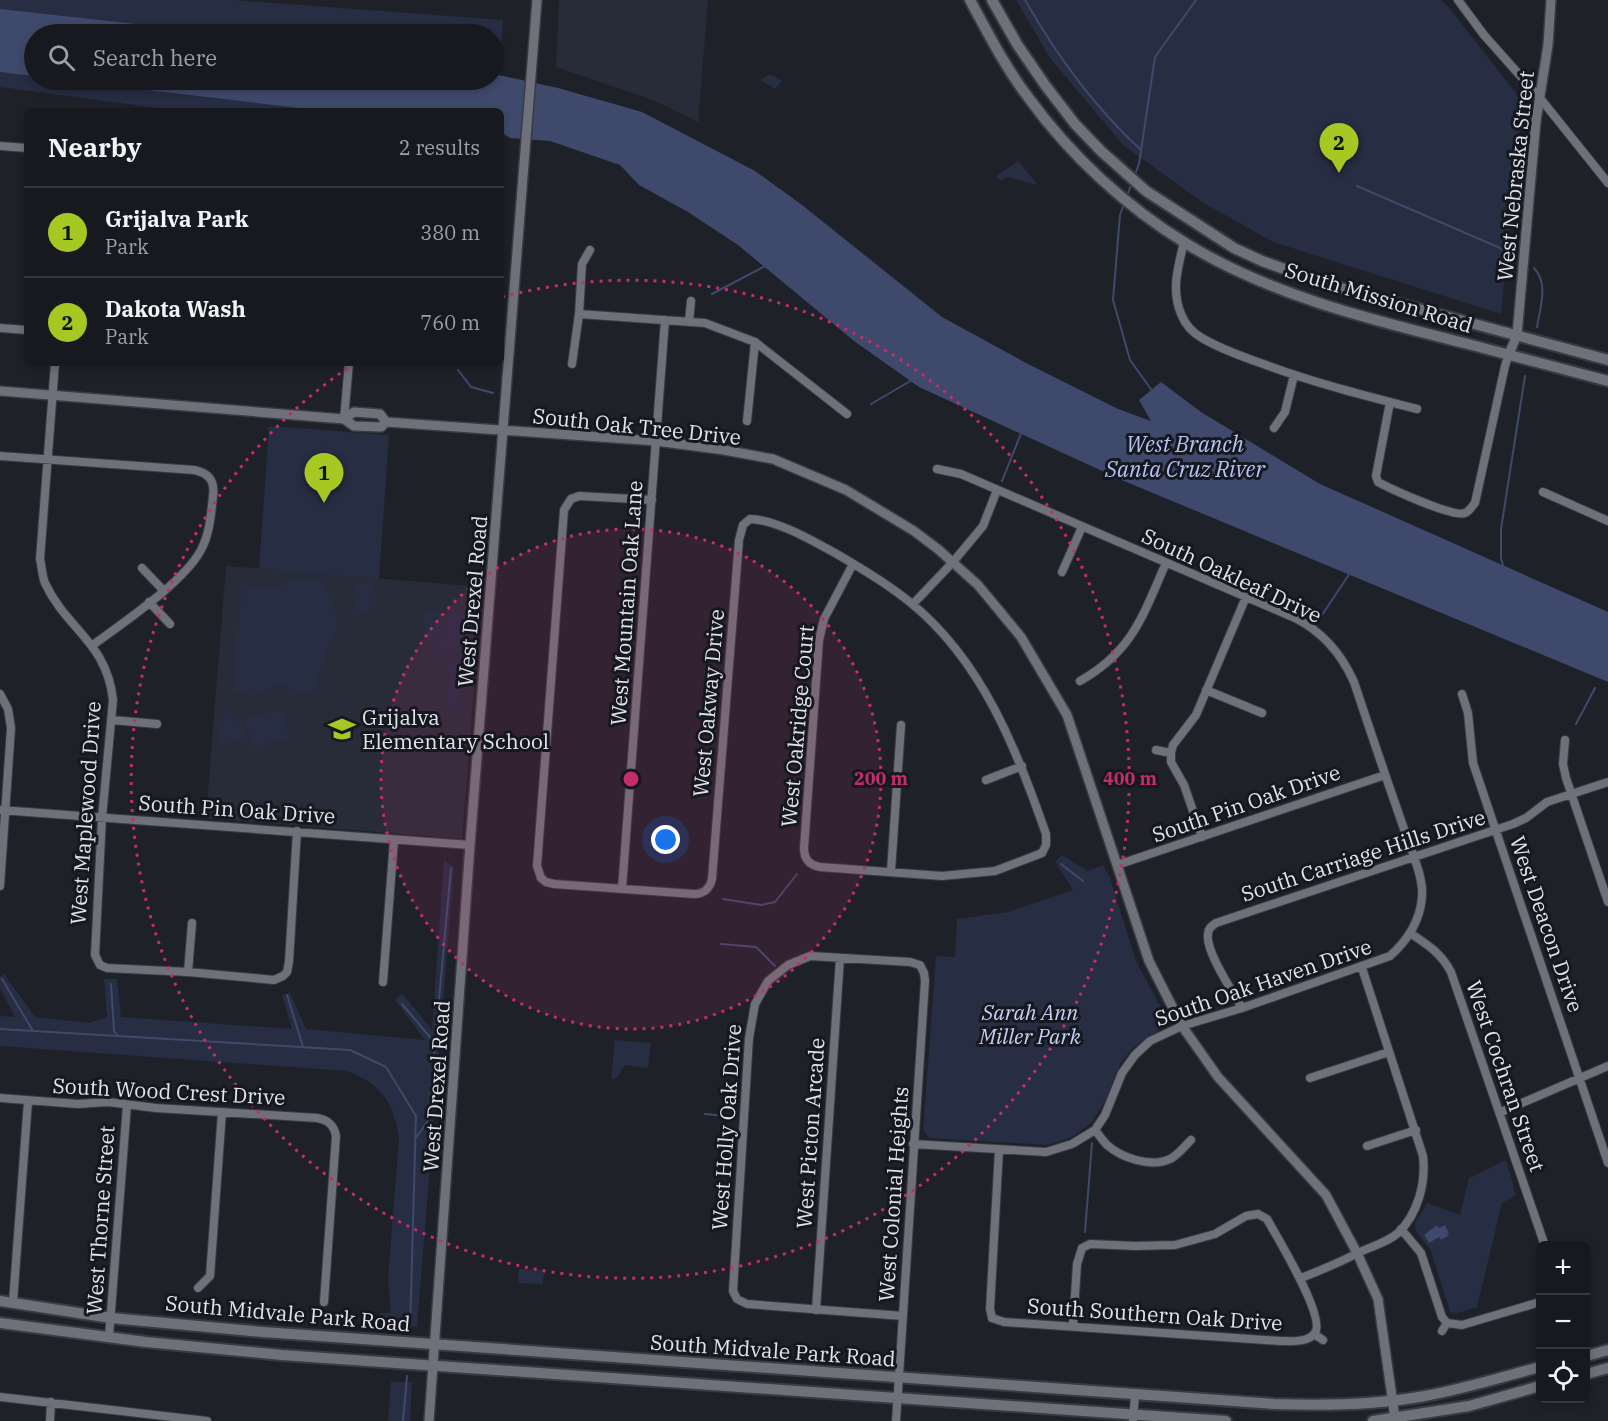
<!DOCTYPE html>
<meta charset="utf-8">
<style>
:root{--surface:#17191f;--page:#202228;--text:#f1f3f6;--muted:#9ea0a4;--line:#36383d;--accent:#a6c822}
body{margin:0;font-family:"IBM Plex Serif",serif;background:var(--page);color:var(--text)}
.controls{position:absolute;right:18px;bottom:18px;display:grid;overflow:hidden;border-radius:9px;box-shadow:0 3px 9px #0003}
.controls button{width:54px;height:54px;display:grid;place-items:center;padding:0;border:0;border-bottom:2px solid var(--line);background:var(--surface);color:var(--text);font:30px sans-serif}
.you{position:absolute;left:666px;top:840px;width:21px;height:21px;margin:-15px;border:4px solid #fff;border-radius:50%;background:#1a73e8;box-shadow:0 0 0 9px #1a73e833}
.badge{display:grid;place-items:center;width:39px;height:39px;border-radius:50%;background:var(--accent);color:#111;font-size:20px;font-weight:700}
.pin{position:absolute;translate:-50% -50px;filter:drop-shadow(0 2px 3px #0008)}
.pin::after{content:'';position:absolute;top:32px;width:21px;height:18px;background:inherit;clip-path:polygon(0 0,100% 0,50% 100%)}
.list{margin:0;padding:0;list-style:none}
h2{display:flex;justify-content:space-between;align-items:center;height:78px;margin:0;padding:0 24px;font-size:26px}
h2 small{font-size:20px;font-weight:400;color:var(--muted)}
.list li{display:grid;grid-template-columns:39px 1fr auto;gap:18px;align-items:center;box-sizing:border-box;height:90px;padding:0 24px;border-top:2px solid var(--line)}
.list b{display:block;font-size:22px;white-space:nowrap}
.list p{margin:0;font-size:20px;white-space:nowrap;color:var(--muted)}
.list em{font-size:20px;font-style:normal;color:var(--muted)}
.icon{flex:none;width:33px;height:33px;fill:none;stroke:currentColor;stroke-width:2;stroke-linecap:round;stroke-linejoin:round}
.map{position:relative;flex:none;width:1608px;height:1421px;overflow:hidden}
.search{position:absolute;background:var(--surface);box-shadow:0 3px 9px #0003;left:24px;top:24px;width:480px;height:66px;display:flex;align-items:center;gap:15px;box-sizing:border-box;padding:0 21px;border-radius:33px;color:var(--muted);font-size:22px}
.panel{position:absolute;background:var(--surface);box-shadow:0 3px 9px #0003;left:24px;top:108px;width:480px;height:258px;border-radius:9px}
.map>svg:first-child{display:block}
.built{fill:#282c39}
.green{fill:#272d42;fill-rule:evenodd}
.water{fill:#3f496b}
.lines{fill:none;stroke-linecap:round;stroke-linejoin:round}
.stream{stroke:#3f496b;stroke-width:2}
.minor-casing{stroke:#393b40;stroke-width:10}
.tertiary-casing{stroke:#393b40;stroke-width:12}
.secondary-casing{stroke:#393b40;stroke-width:14}
.minor{stroke:#6e717a;stroke-width:8}
.tertiary{stroke:#6e717a;stroke-width:9}
.secondary{stroke:#6e717a;stroke-width:10}
.ring{fill:none;stroke:#c52c69;stroke-width:3;stroke-dasharray:3 6}
.labels{text-anchor:middle;dominant-baseline:central;stroke-width:6;stroke-linejoin:round;paint-order:stroke}
.street-label{font-size:21px;fill:#e1e3e8;stroke:#16181f}
.poi-label{font-size:21px;fill:#e1e3e8;stroke:#16181f;text-anchor:start}
.park-label{font-size:21px;font-style:italic;fill:#c5d0f6;stroke:#16181f}
.water-label{font-size:22px;font-style:italic;fill:#b4c3f4;stroke:#16181f}
.centre{fill:#c52c69;stroke:#16181f;stroke-width:3}
.ring-label{font-size:18px;text-anchor:middle;font-weight:bold;fill:#c52c69;stroke:#16181f;stroke-width:6;stroke-linejoin:round;paint-order:stroke}
</style>
<div class="map">
<svg width="1608" height="1421" viewBox="0 0 1608 1421">
<rect width="100%" height="100%" fill="#1f2129"/>
<path class="built" d="M559,0H708L698,122L653,100L556,67Z
M226,566L482,587L462,839L206,818Z"/>
<path class="green" d="M0,0H234L503,20L495,111H180L0,87ZM34,34H494V80H34Z
M1016,0H1441L1451,10L1522,101L1501,314L1273,242L1202,202L1123,145L1050,58Z
M769,75L775,76L782,81L775,89L760,80Z
M1018,161L1038,185L1007,177L1001,181L996,176Z
M269,426L389,435L379,579L259,569Z
M293,578L322,581L335,604L338,627L325,654L314,691L300,695C272,675 275,691 251,695C246,696 238,692 233,691L241,594L250,585L282,587Z
M357,584H370L377,601L362,615L357,610L352,592Z
M432,608L444,615L433,650L430,651L421,612Z
M451,610L470,613L467,649L434,657Z
M465,658L459,709L448,711L446,698L449,697L446,686L449,684L444,663Z
M223,708L241,723L245,739L221,745Z
M282,709L290,738L253,748L245,719Z
M1062,855L1088,871L1103,865L1110,878L1136,961L1164,1013L1166,1021L1163,1027L1134,1047L1121,1062L1105,1101L1092,1122L1072,1137L1048,1145L929,1138L923,1130L936,956L955,957L957,919L1008,912L1073,890L1055,862Z
M444,860L454,867L417,1327L379,1324L380,1313H391L388,1279L399,1138C394,1103 381,1083 346,1071L0,1046V1016L15,1017L0,988V977L4,974L35,1017L89,1023L107,1017L104,979H117L121,1017L292,1029L282,995L290,993L306,1029L425,1040L395,1000L402,993L432,1030Z
M615,1040L651,1043L648,1068L625,1065L616,1079L611,1078Z
M1506,1160L1516,1195L1502,1203L1477,1307L1455,1314L1450,1312L1431,1251L1416,1231L1415,1223L1427,1203L1460,1215L1469,1178Z
M519,1269L544,1270L543,1284L518,1283Z
M391,1382H412L410,1421H388Z"/>
<path class="water" d="M0,9L227,34H34V76L0,72Z
M494,74L558,88L642,112L755,171L802,205L942,317L1026,363L1118,409L1151,421L1139,400L1161,382L1201,412L1320,484L1608,612V682L1124,481L919,387L854,341L738,245L688,212L639,185L620,165L550,141L510,138L501,132V111H325L62,80H494Z
M1437,1225L1439,1228L1445,1225L1449,1233L1447,1234L1448,1236L1441,1240L1439,1237L1429,1243L1424,1235Z"/>
<g class="lines">
<path class="stream" d="M1025,0C1057,56 1093,106 1141,150
M1134,177L1139,164L1155,57L1196,0
M1357,186L1500,248L1509,255
M1127,196L1132,182
M1124,204L1120,215L1113,300L1130,360L1153,392
M1534,268C1549,283 1540,308 1537,327
M712,294L765,266
M458,370L471,387L493,393
M871,404L912,380
M1002,481L1022,431
M1503,566L1501,558V529L1525,376
M1318,621L1350,573
M1576,724L1595,688
M1061,864L1083,881
M723,899L761,905L775,902L797,874
M721,944L756,947L775,966
M2,979L33,1031
M111,984L114,1031L118,1036
M287,995L303,1047
M402,1004L435,1043
M0,1029L350,1050L386,1067L416,1116L410,1331
M705,1114L735,1117
M415,1139L428,1121L451,868
M1085,1232L1092,1143
M403,1421L407,1376"/>
<defs>
<path id="minor" d="M1458,0L1484,35L1540,98L1608,183
M0,146L27,148
M1184,242C1178,267 1171,290 1181,314C1185,324 1193,333 1202,338C1222,350 1244,357 1266,365C1315,383 1366,396 1417,409
M579,314L705,323L755,342L847,414
M689,322L691,301
M0,328L27,330
M55,363L40,559C42,567 42,576 45,583C66,629 107,642 113,700L102,818L95,955L100,965L107,968L188,972L274,980L283,976
M572,364L579,314L582,264L590,250
M1390,402L1376,476L1378,482C1391,489 1454,518 1465,513C1469,512 1472,506 1475,503L1505,366L1509,354
M344,419L349,363
M747,421L755,342
M1274,428L1285,412L1294,375
M0,456L194,470C209,473 215,481 213,496C211,514 210,533 201,550C184,582 124,622 93,645
M1543,492L1608,521
M571,499L579,496L652,500
M142,568L163,590
M1062,572L1082,527
M149,602L170,624
M913,604L953,562L983,526L997,490
M1080,681C1133,651 1143,615 1166,563
M1206,690L1262,713
M0,694L8,709L11,728L0,886
M1462,694L1468,713L1473,763L1608,1163
M112,720L157,724
M1565,740L1563,764L1566,778L1608,902
M1156,750L1171,753
M986,780L1022,766
M0,810L470,845
M1202,837L1184,785L1171,762V753L1173,745L1196,715L1246,597
M1117,865L1385,775
M891,871L901,725
M541,878L546,882L554,884L694,894C704,894 710,888 712,879L739,540L743,525L750,519C777,520 811,540 835,553C861,568 888,584 911,603C983,662 1016,749 1046,834V845L1042,853L995,871L942,876L820,867C809,865 804,859 804,848L819,640L824,619L853,564
M541,878L537,866L564,510L571,499
M622,889L665,320
M1410,933C1428,945 1441,953 1451,972L1545,1246
M188,972L192,923
M283,976L287,972L289,962L297,831
M383,982L394,840
M1242,1008C1233,992 1205,951 1208,934C1208,928 1212,926 1216,923L1513,824L1526,818L1547,802L1608,782
M1310,1078L1389,1052
M0,1098L78,1104L108,1102L156,1108L317,1118C328,1120 334,1125 336,1136L324,1302
M1501,1112L1608,1066
M1095,1130C1099,1135 1103,1141 1107,1145C1122,1158 1151,1168 1170,1159C1177,1156 1185,1146 1191,1140
M913,1144L1046,1152L1072,1144L1095,1130L1105,1115L1122,1073L1135,1055L1150,1041L1182,1026L1242,1008L1390,956C1408,940 1420,922 1422,897C1424,876 1409,846 1403,826C1386,778 1370,730 1354,682C1341,653 1323,632 1295,618L961,474L937,469
M1367,1146L1416,1130
M1401,1229L1421,1253L1442,1317L1447,1323L1462,1325L1540,1302
M1082,1248L1090,1244L1135,1246L1175,1245L1215,1234L1246,1216L1258,1214
M1301,1278C1319,1271 1338,1263 1356,1254C1369,1247 1387,1243 1398,1233C1418,1214 1426,1183 1423,1156L1362,968
M198,1288L210,1276L222,1112
M13,1302L28,1101
M816,1310L840,958
M992,1318L1004,1322L1280,1341C1291,1341 1308,1343 1315,1333C1326,1317 1277,1237 1267,1219L1258,1214
M992,1318L990,1309L999,1150
M1073,1326L1077,1264L1082,1248
M1442,1331L1447,1323
M1314,1334L1323,1340
M109,1337L127,1105
M0,1397L207,1421
M50,1421L51,1402
M896,1421L925,981L924,973L920,965L910,962L810,956L788,965L768,981L755,1004L749,1038L733,1291L737,1299L747,1304L903,1316
M1133,1421L1135,1395"/>
<path id="tertiary" d="M1509,354L1517,335L1536,121L1548,45L1551,0
M0,391L344,419
M386,422L380,414L354,412L344,419L354,426L381,427L386,422L656,441L724,450L773,459L846,490L914,531L939,550L978,585L1021,637L1067,715L1149,961L1182,1026L1218,1077L1326,1195L1357,1253L1378,1299L1395,1418
M429,1421L470,845L537,0"/>
<path id="secondary" d="M970,0C988,33 1005,67 1028,97C1070,155 1126,207 1187,244C1272,296 1372,320 1468,344C1515,356 1561,369 1608,381
M992,0L1017,44L1045,85L1075,124L1101,151L1146,191L1234,248L1262,261L1326,284L1608,360
M0,1301L111,1318L263,1332L1274,1404C1324,1406 1375,1405 1425,1396C1464,1389 1502,1377 1540,1367
M0,1323L146,1342L282,1355L1226,1421
M1586,1356L1608,1350
M1586,1374L1608,1368
M1373,1421L1469,1406L1540,1386"/>
</defs>
<use href="#minor" class="minor-casing"/>
<use href="#tertiary" class="tertiary-casing"/>
<use href="#secondary" class="secondary-casing"/>
<use href="#minor" class="minor"/>
<use href="#tertiary" class="tertiary"/>
<use href="#secondary" class="secondary"/>
</g>
<circle cx="631" cy="779" r="250" fill="#c52c69" fill-opacity=".12"/>
<g class="ring">
<circle cx="631" cy="779" r="250"/>
<path d="M502 297A499 499 0 1 1 352 365"/>
</g>
<defs>
<symbol id="school-bare" viewBox="-9 -9 18 18"><path d="M0-5L7-2L0 1L-7-2ZM-4 1L0 2.5L4 1V4Q0 6-4 4Z" fill="#a6c822" stroke="#16181f" stroke-width="2.5" paint-order="stroke"/></symbol>
</defs>
<g fill-rule="evenodd">
<use href="#school-bare" x="323" y="710" width="38" height="38"/>
</g>
<g class="labels">
<g class="street-label">
<text transform="translate(1515 176) rotate(-84)">West Nebraska Street</text>
<text transform="translate(1379 297) rotate(17)">South Mission Road</text>
<text transform="translate(637 426) rotate(6)">South Oak Tree Drive</text>
<text transform="translate(1232 575) rotate(25)">South Oakleaf Drive</text>
<text transform="translate(472 601) rotate(-85)">West Drexel Road</text>
<text transform="translate(626 603) rotate(-86)">West Mountain Oak Lane</text>
<text transform="translate(708 703) rotate(-85)">West Oakway Drive</text>
<text transform="translate(797 726) rotate(-85)">West Oakridge Court</text>
<text transform="translate(1246 803) rotate(-19)">South Pin Oak Drive</text>
<text transform="translate(237 809) rotate(4)">South Pin Oak Drive</text>
<text transform="translate(85 813) rotate(-86)">West Maplewood Drive</text>
<text transform="translate(1363 855) rotate(-18)">South Carriage Hills Drive</text>
<text transform="translate(1547 924) rotate(71)">West Deacon Drive</text>
<text transform="translate(1263 982) rotate(-19)">South Oak Haven Drive</text>
<text transform="translate(1506 1076) rotate(71)">West Cochran Street</text>
<text transform="translate(436 1086) rotate(-86)">West Drexel Road</text>
<text transform="translate(169 1091) rotate(3)">South Wood Crest Drive</text>
<text transform="translate(726 1127) rotate(-86)">West Holly Oak Drive</text>
<text transform="translate(810 1133) rotate(-86)">West Picton Arcade</text>
<text transform="translate(893 1194) rotate(-86)">West Colonial Heights</text>
<text transform="translate(100 1220) rotate(-86)">West Thorne Street</text>
<text transform="translate(288 1313) rotate(5)">South Midvale Park Road</text>
<text transform="translate(1155 1314) rotate(4)">South Southern Oak Drive</text>
<text transform="translate(773 1350) rotate(4)">South Midvale Park Road</text>
</g>
<g class="poi-label">
<text x="362" y="717">Grijalva<tspan x="362" dy="24">Elementary School</tspan></text>
</g>
<g class="park-label">
<text x="1030" y="1012">Sarah Ann<tspan x="1030" dy="24">Miller Park</tspan></text>
</g>
<g class="water-label">
<text x="1185" y="443">West Branch<tspan x="1185" dy="25">Santa Cruz River</tspan></text>
</g>
</g>
<circle cx="631" cy="779" r="9" class="centre"/>
<g class="ring-label">
<text x="881" y="785">200 m</text>
<text x="1130" y="785">400 m</text>
</g>
</svg>
<div class="controls">
<button>+</button>
<button>−</button>
<button><svg class="icon" aria-label="locate" viewBox="0 0 24 24"><circle cx="12" cy="12" r="6"/><path d="M12 2v4M12 18v4M2 12h4M18 12h4"/></svg></button>
</div>
<div class="you"></div>
<div class="pin badge" style="left:324px;top:503px">1</div>
<div class="pin badge" style="left:1339px;top:173px">2</div>
<div class="search"><svg class="icon" aria-label="search" viewBox="0 0 24 24"><circle cx="10" cy="10" r="6"/><path d="M15 15l6 6"/></svg>Search here</div>
<section class="panel">
<h2>Nearby<small>2 results</small></h2>
<ul class="list">
<li><span class="badge">1</span><div><b>Grijalva Park</b><p>Park</p></div><em>380 m</em></li>
<li><span class="badge">2</span><div><b>Dakota Wash</b><p>Park</p></div><em>760 m</em></li>
</ul>
</section>
</div>
